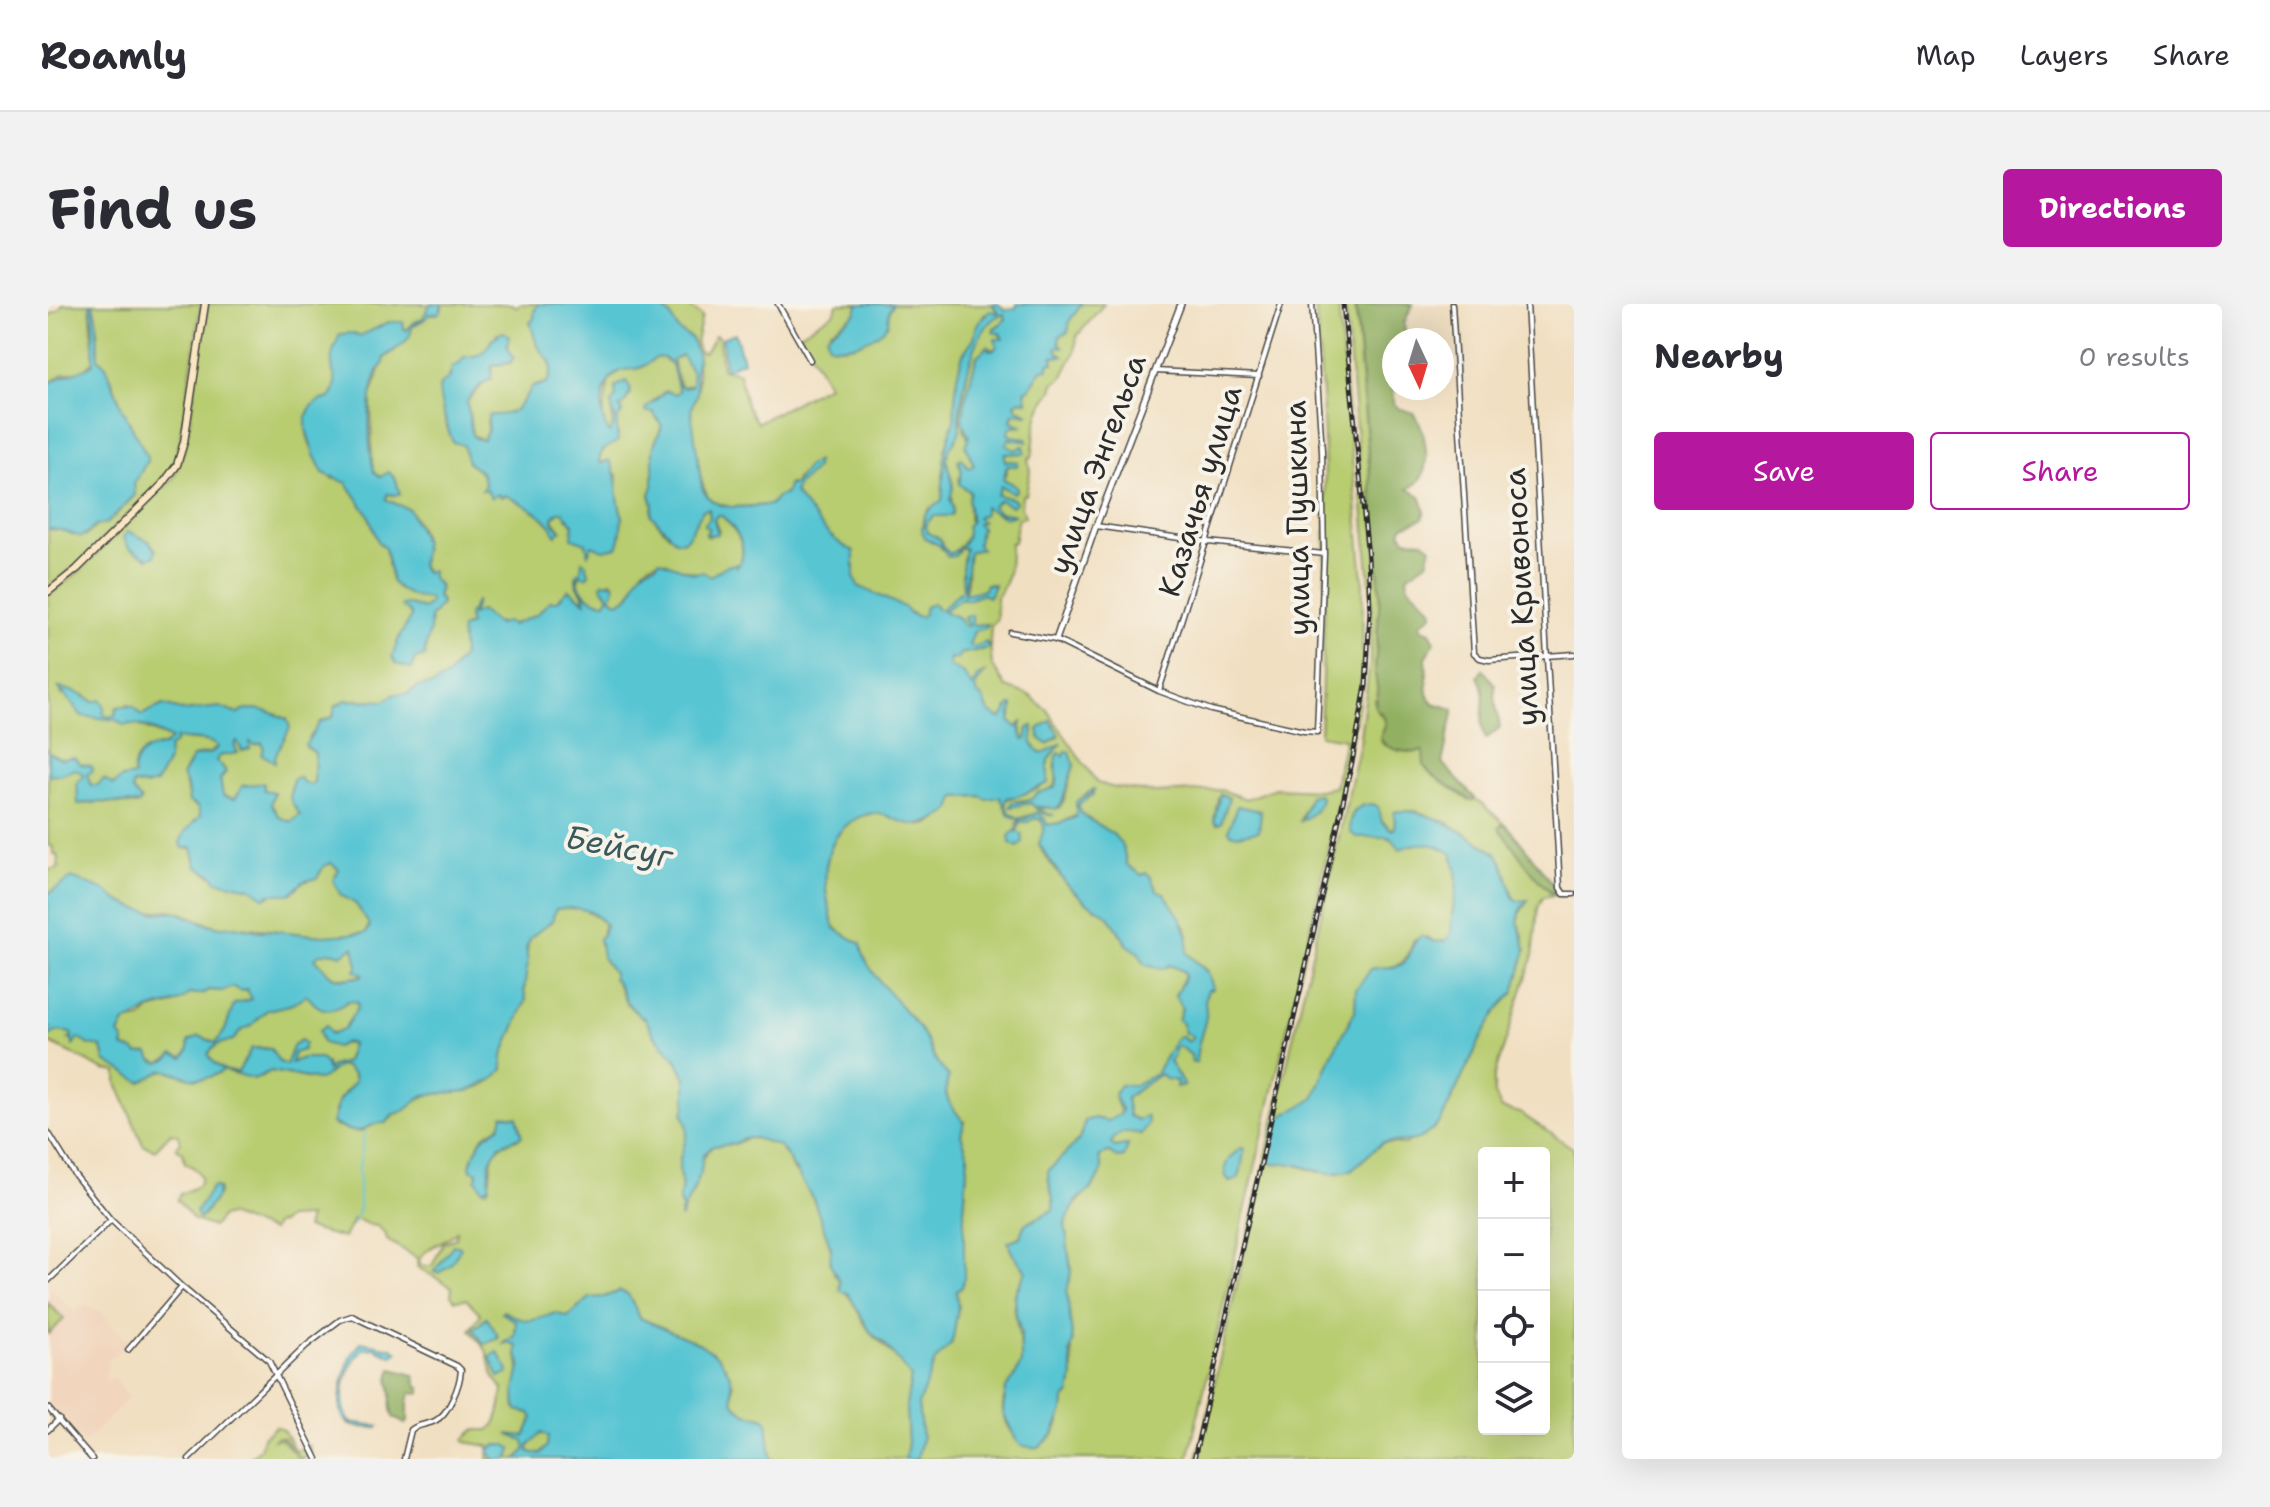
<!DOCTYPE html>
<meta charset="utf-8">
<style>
:root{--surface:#fff;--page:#f2f2f3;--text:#2b2b33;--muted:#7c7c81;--line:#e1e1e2;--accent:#b5179e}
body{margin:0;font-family:"Shantell Sans",sans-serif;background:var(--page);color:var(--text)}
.controls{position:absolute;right:24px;bottom:24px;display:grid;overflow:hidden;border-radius:8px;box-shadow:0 8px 32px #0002}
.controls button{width:72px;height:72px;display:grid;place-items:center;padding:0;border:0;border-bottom:2px solid var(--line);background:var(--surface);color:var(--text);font:40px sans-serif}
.compass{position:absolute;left:1334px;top:24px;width:72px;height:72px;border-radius:50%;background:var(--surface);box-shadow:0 8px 32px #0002;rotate:176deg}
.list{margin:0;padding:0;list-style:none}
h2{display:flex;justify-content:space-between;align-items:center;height:104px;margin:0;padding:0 32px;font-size:34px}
h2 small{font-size:26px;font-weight:400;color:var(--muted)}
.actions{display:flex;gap:16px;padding:24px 32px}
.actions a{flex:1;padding:18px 0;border:2px solid var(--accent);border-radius:8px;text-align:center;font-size:28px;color:var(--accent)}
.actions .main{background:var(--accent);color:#fff}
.icon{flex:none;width:44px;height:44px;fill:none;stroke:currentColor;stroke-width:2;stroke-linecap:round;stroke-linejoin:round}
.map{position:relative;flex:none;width:1526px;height:1155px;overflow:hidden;border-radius:8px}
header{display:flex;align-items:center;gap:48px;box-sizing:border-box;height:112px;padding:0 40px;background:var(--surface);border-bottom:2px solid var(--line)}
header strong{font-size:38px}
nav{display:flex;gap:44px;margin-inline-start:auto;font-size:28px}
.intro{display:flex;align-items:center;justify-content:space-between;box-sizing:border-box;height:192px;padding:0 48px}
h1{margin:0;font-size:56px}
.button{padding:20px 36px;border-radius:8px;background:var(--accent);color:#fff;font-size:28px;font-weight:700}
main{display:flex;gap:48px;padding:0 48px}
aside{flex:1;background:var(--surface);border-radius:8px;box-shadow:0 8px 32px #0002}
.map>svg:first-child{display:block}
.built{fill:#f1d5bd}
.green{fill:#b8cc6f;stroke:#727c4d;stroke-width:2;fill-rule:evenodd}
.forest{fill:#92b062;stroke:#5e6e46;stroke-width:2}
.water{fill:#59c5d3;stroke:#42787f;stroke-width:2;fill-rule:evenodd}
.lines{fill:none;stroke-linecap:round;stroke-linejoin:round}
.stream{stroke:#59c5d3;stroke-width:2}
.minor-casing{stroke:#494642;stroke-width:7}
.tertiary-casing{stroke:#494642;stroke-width:8}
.secondary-casing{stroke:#494642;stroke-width:9}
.minor{stroke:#fff;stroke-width:4}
.tertiary{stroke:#fff;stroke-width:5}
.secondary{stroke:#f9e7c3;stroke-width:6}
.rail-casing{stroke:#2b2b2b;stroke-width:5}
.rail{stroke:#f7f3e8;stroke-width:2;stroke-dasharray:6;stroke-linecap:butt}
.labels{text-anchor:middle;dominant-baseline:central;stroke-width:8;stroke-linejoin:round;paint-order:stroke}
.street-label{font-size:30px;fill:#2b2b2b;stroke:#f7f3e8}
.water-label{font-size:32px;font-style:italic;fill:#39595d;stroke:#f7f3e8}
</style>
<header>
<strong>Roamly</strong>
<nav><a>Map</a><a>Layers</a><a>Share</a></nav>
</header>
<div class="intro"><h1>Find us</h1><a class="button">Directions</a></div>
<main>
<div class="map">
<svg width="1526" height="1155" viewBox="0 0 1526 1155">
<rect width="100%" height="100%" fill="#f7f3e8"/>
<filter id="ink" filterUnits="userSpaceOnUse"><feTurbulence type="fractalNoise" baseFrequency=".0125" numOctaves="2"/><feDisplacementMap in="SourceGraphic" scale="16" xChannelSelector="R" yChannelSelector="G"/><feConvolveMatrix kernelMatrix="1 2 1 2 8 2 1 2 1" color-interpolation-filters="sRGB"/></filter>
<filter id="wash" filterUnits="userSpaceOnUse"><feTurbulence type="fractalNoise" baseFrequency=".006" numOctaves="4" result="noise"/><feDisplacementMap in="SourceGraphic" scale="32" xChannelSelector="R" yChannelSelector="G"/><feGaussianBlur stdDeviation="1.8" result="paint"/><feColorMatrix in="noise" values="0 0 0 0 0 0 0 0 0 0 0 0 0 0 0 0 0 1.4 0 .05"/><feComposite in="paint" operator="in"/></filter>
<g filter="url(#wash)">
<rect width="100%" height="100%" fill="#f1dfc1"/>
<path class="built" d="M0,981L27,1009L37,1000L51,1007L81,1039L61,1055L57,1073L59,1078L66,1073L81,1093L36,1139L0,1099Z"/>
<path class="green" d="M15,0H42L46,56L34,67L15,70L0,80V12L11,6Z
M45,0H153L132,137L126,160L112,178L27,262L0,283V225C13,223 24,232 38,232L48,222L66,213L87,191L86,180L99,157V152C91,137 82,122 75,106C67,88 64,68 50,54L49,18Z
M160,0H382L375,15L365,19L359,26L356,25L355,18H341L312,33L304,29C265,47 301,69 282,94C239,100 263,156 285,175L290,174L299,179L320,210L330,238L337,244L344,278L352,286L373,294H382V299L376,305L361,301L363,316L352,332L345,350L348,360L363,361L367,355L377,352C375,339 385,329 382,314L392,302L393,297L389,292L392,285C386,277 375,269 373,260C372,254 376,247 376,241C375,228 367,216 361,205L338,196L339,190L345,191L326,168L324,161L323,92L336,54L346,47L364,22L378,15L381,10H389L394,5V0H464L469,3L471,0H490L486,15L482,18C485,24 485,30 488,37C495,55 509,53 500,78L484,83C466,113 471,105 439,116L440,126L435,136L424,131L419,97L443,72L444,61L463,59L459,38L449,30L436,47L407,62C403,71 398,76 394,83C389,92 400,129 405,138L415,140L422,161C432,164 439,176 435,186H439L442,191C456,189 475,196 488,207C498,215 500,223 513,226L505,215L510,208H515L525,220L527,234L538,239L540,249L544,241L558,245L569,243C575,233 571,223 575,213L567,191L569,171L557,157L553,160L551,156L554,148L570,131C567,122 567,115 575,108L571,102H574L583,89L579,77L567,83L568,92L564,99L565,127L560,129L554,116L561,76L573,66L589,64L605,54L614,53L624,61L631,87L628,90L616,88L603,99L600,108H605L614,122L607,139L605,182L602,192L605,200L603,211C613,221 623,240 637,236L655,206L661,205L662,214L657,222L661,224L658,229L660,233L671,227L666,216L669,211L674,212C687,225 703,244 689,263L678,262L664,272C651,270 639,267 627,263C623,262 620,258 616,258C584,254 592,296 569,298L563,293V277L554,282L561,293L558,298C547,299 536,291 531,281V272H540L539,262L534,264L528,275L538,298L521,285L509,297H506C475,325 461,323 423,312L427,300L420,312L422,321L415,323V352L400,371L385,381L359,390H347L336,397L298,396L287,402L285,413L272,418L258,443L267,449L266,478L263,481L245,475L242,490L252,511L242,518L231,513L223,500L226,489L216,486L214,479L187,495L175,492L172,475L177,465L168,457L169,453L188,445L186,441L189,437L194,447L202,445V438L207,441L214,439L218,451L225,457L237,430L230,411L205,405L189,410L179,405L136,407L115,401L93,411L81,401L69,403L67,411L62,413L56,411V404L36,391L11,384L14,391L20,393L31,409L68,416L78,421L85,419L123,435L116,442C99,442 83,453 86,472L65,481L55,476L50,481H43L39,471L45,466L39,461L32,460L28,455H14L0,448V292L33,266L126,173L138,141Z
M610,0H641L642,4L654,12L648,39L651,48L657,49L667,31L671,33L674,65L691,69L698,101L709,119L780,81L752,30L787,8L789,0H811L807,10L782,27L783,42C820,47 828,26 845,0H944L950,9H937L929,22L926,34L915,50L909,72L906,116L897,147L894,196L892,200L881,205L875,215L874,226L877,234L891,241L900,253L909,249L912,243L917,245L914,289L891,307L888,301L878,302L876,310L871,313L810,282L806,273L804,246C778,239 763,208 746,189L750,181L768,164L749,174L746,181L741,180L738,190L729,193L722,201L682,203L663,197C651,184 643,126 643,106C643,99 648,96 649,89C652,75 648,47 643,34L631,27L622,11Z
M1034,0H1056L1029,32L1027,48L1014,74L1006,79C1005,89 998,93 994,102C986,118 987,135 984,153L980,154L982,168L978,191H974L973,204L977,212L970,215L966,238L962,239C962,260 962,278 948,293L949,315L943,322L942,338L944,361L958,383L981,391L999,406L1049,479L1063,483L1107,489L1173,486L1198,495L1227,484L1271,486L1287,483L1297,435L1272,431C1278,287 1282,144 1267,0H1290L1315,276L1314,368L1310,405L1277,560L1140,1155H869L874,1134L870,1101L887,1056L903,1040L905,1034L910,1004L908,987L914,983L916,975V907L920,851L913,831L916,818C903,802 893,792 901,772C885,759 883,741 871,724C856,702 814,667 813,640C805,635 793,630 787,623C782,618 784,612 782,606C772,571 777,525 817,511C851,499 873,552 907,493L934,492L937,495L952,492L961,510L968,514L959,506L957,496L989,485L1000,478L999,456L1014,439L998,449H991L984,439L985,422L980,424L978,435L975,436L973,419L969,423L962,418L965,401H962L953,415L941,408L935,394L930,392C923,381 932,377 937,369L929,373L924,383L915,369L901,362L902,354L909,355L912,350L941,344L938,338L927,343L921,341L926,327L938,324L940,320L924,321V312L921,311L916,314L920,322H916L909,313L895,307L914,294L920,296L934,290L941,293L946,280H938L936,286L916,291C922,278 917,262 921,248L933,245L929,240L933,224L929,220L932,217L929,213L936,211V203L957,213L967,211L951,208L944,202L951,196L964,202L968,198L965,195L949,191L953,182L966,189L969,185L967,181L955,175L959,169V162H969L970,158L957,157V150L976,149V142L970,146L958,144L957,141L961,135L979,136L978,134L962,132L960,129L963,123L975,122L963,118L965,109L980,111L969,105L967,99L972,96L979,97L977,87L981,85L994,66L1000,65V59L1005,58V53L1015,52L1008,46L1009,43H1015L1011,38L1012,32L1020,28L1022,16ZM1003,417L1011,433L1000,440L992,435L990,425ZM1018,447L1022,448L1026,461L1016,496L1011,504H995L989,501L987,503L983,499L962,503L964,498L987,494L989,489C1018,483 1005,474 1008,452L1012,449L1016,452ZM1045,485V491L1030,501L1032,509L1066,531L1075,544L1079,561L1094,571L1102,572L1109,587L1116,589L1138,624L1139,649L1160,668L1165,685L1160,686C1154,699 1159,701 1157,713C1155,730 1148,741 1148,759H1144L1143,751L1131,742L1126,744V751L1121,757L1136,782L1129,783V777L1118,775L1112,770L1078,794L1081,812L1090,816L1098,812L1100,820L1093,830C1081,827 1069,826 1063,839L1066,843L1080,841L1076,853L1069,854L1060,847L1051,853C1052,857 1053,860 1054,864C1054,882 1021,898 1017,920C1015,934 1021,950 1023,963C1024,972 1019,980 1019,988C1017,1009 1035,1084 1016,1096C1014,1108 1012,1120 1005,1131C985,1155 960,1132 955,1108C952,1086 971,1076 973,1057C975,1034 963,1011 967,989C969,981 975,975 978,967L964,949L960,938L972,933L976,921L1005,906C1008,893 999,880 1000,867L1031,836L1037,817L1046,814L1060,817L1073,810L1066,791L1072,781H1087L1108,770L1129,733L1134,732L1139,738L1144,735V732L1136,728L1134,719L1131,716L1134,704L1127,692L1137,672L1135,667L1122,661L1114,665L1098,661L1090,648L1079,640L1060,611L1038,598L1018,580L995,549L991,540L997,524L994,517L987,514L969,519L972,514L989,509L1000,521L1012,519L1029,511L1028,498ZM1174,490L1181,494L1173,519L1170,520L1166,516L1170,493ZM1271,490L1273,494L1267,507L1252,516L1262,492ZM1189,502L1213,507L1211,526L1189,531L1181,527ZM1193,844L1197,846C1193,856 1195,864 1190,875L1182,878C1171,865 1181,852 1193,844Z
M1297,0H1307L1332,289L1327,368L1330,392L1326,397L1330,408L1338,416L1333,437L1336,441L1363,449L1375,447L1378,465L1383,470L1420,496L1427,494L1456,519L1453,521L1485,569L1505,591L1495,593L1490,604L1485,653L1446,773V788L1453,804L1472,809L1526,845V1155H1149L1313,435L1312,432L1322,359L1324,302ZM1315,501L1345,526L1350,507H1368L1400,519L1449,550L1465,593L1477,602L1474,605L1470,617L1476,635V652L1466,688L1450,705L1436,728L1393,817L1357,840L1334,839L1303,866L1297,868H1270L1242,859L1230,819C1241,807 1257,805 1267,792L1285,748L1307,707L1308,686L1324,665C1352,662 1356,664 1366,636L1379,633L1387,638L1397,637L1403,630C1402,596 1416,586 1404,550C1387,538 1372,537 1353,544C1342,528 1327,532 1309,533L1302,515L1307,506ZM1436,849H1496V1125H1436Z
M956,10L958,16L946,24L955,35L946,46L939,43L929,52L918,92L916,127L922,137L918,143L926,161L921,165L913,154L910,158L914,168L911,176L922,188C917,214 931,231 902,250L895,243L892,235L880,229L877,222L885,212H900C909,193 898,174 899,153C900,142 910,135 911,125C914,99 921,16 956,10Z
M631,51L637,53L645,73L644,81L632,83L624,56Z
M131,433C145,439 159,433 170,443L161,449L150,451L135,468L141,498L150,504L152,512L136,530L132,539L137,545L144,544C153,579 175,573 203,584C210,587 210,592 220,593L223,590H242L255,578L269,574L276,562L283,559L291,566L286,578L293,591L308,600L321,620L318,629C304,629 291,633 276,632C247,630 219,625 191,623C185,622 180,625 173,623C158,621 133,606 121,606C113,606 107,609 97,607C59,599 37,558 0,590V566L11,564L9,550H5V543L0,541V470L12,471L27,465L33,468L36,472L29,478L31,500L52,498L88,501L93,497L84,486L85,480L108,479L120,457V444Z
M525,602L540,607L555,618L554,653L565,669L578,699L591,712L597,714L609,735L630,757L638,774L639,801L635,810C644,827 636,839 632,855C628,869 638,880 631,894L634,903C652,893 647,855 665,842L686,840L700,834L715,835L731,842L740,854L744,865L754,874L766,897L783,944L786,970L792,977L791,983C808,994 810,1015 824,1030C838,1044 853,1057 863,1074L858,1102L860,1139L857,1155H723L715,1113L698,1110L688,1102L685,1097V1079L652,1040L592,1014L580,990L572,987L556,993L542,994L520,1013L479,1018L455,1008L468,1017L467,1031L456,1040L463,1039L471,1043L468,1048C476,1068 465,1084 468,1106L482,1109L485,1114L477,1132L462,1131L475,1135C481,1144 476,1149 469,1155H460L463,1150H442L447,1155H440L441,1142L417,1138L416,1135L426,1126C428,1126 439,1126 441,1126C452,1120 454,1096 455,1085L446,1073L438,1046L422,1026L433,1010L418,995L407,996L403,991L404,983L369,963V954L339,936L338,931L330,922C320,923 315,916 305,915L296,934L258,924L261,913L239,914L233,919L227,920L224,927L180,911L173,913L165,923L146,916L129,896L132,890L150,882C157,872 147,863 137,859L135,848L128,844L132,838L130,831L123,829L107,846L95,841L69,779V768L56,766L0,738L1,731L7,727L23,729L25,740L29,733L42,741L54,743C56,763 76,764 90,776L116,766C145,772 147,783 176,766L188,771L192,769L211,774L223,767L270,776L288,763L296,762L305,769L307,777C296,789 283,804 286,822L311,828L331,818L338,819C342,814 375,792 380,791C411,785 450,793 455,751L478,696L476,687L480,639L483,633L503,617L508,605ZM455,818L472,834C432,846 449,857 439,886C431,877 430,869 422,860C428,852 428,844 433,835C439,827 449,827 455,818ZM166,882L171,886L170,890L154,913L148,908ZM409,926L408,934L395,939L384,962H373L371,955C382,939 401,938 409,926ZM439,1014L450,1035L436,1040L425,1025Z
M306,643L314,672C286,678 283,672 267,654C273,646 285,647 293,651Z
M185,683L192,687L202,686L203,695C171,711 187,720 168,739L151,732L140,738L141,746L135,754L126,752L111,759L76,744V737L71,730L77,718L93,715L102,706L126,700L141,690H155L160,686L173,687Z
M258,691H261C273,707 285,708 300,697H309L310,703L296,725L285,730L281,727L274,729L275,739L304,740L298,758L284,762L279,767L278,760L271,754H254L243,759L246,749L255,744L253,736L246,741L238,761L233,760L220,744H204L190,768C177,769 165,762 160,750C166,740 175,737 185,736L193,726L219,706L245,699Z
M0,999L16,1015L0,1030Z
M228,1122L236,1127L247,1147L260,1141L263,1147L253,1155L234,1133H228L226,1136L232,1134L252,1155H200L212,1145L215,1133Z
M493,1129L498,1130L501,1136L499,1143L492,1150L481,1148V1142Z"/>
<path class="forest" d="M1308,0H1365L1356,19L1358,36H1346V99L1350,104L1366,109C1377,124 1384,161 1371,177C1368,181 1363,182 1360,185L1372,192L1377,207L1374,215L1355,222L1353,228L1357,235L1375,237L1383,243L1379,258L1359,272L1360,281L1384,305V311L1372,320L1374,325L1382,328L1387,337L1378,354L1380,393L1385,399L1406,405L1394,459L1427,494L1425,497L1383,470L1376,462L1375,447C1361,450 1339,447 1332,434L1338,420L1335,411L1327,404L1330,389L1327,368L1332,289Z
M1435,365L1447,381C1446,397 1449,408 1452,423L1438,435C1428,416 1443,394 1430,373Z
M1456,519C1478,542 1495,569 1514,592C1495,592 1466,541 1452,526L1451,524Z
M344,1065L366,1071L369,1081L373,1085L372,1089H363L360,1097V1117L357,1120L345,1113C341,1103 343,1100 343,1091C343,1077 338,1080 344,1065Z"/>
<path class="water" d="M42,0H45L49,18L50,54L58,62L74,104L99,152V157L86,180L87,191L59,219L48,222L33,233L12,226L0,225V80C15,70 29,70 45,60V15Z
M382,0H394L392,9L381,10L378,15L364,22C363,40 348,43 336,54V59C317,77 320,144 326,168L332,173L341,168L348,176L352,191L339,190L338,196L361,205L376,238L373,262L378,269L384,267V274L392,283L389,292L393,300L382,314C385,331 375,339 377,352L366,355L364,365L348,360L344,353L352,332L363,313V310L353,302L357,300L376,305L382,299V295L367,293L352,286L344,278L337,244L330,238L320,210L299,179L275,169L266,151L258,125V113L263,103L271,97L282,94C292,81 286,75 284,62C282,50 288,40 292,30L304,29L312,32L341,18H355L356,25L359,26L365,19L375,14Z
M490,0H610L622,11L631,27L643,34L650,53L647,67L649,88L643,106L654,184C666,211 698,202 722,201L729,193L738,190L740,181H746L759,163L768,157V164L750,181L746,189C765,210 779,236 806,247V273L810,282L856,303L860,309L871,313L876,310V304L885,299L888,305L892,306L915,285L914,264L917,244L912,243L907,252L900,253L891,241L877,234L874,226L878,209L894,196L897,147L906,116L909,72L915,50L926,34L929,21L941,7L950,9L944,0H950L958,6L968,4L969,0H1034L1022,16L1020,28L1012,32L1011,39L1015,43H1009L1008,46L1015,52L1005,53L1006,59H1000V65L994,66L981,85L977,87L979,97L972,96L967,99L969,105L981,110L965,109L963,117L975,122L963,123L960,129L962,132L978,134L979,137L961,135L958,141L967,146L976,142L977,149L957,150V157L970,158L969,162H959L955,175L967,181L969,185L966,189L953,182L949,191L965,195L968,198L964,202L951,196L944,202L951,208L967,211L957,213L936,203V210L929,213L934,218L929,220L934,224L930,229L931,235L929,240L933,245L921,248L916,290L936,286L938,280L946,281L941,293L934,290L920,296L914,294L895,307L909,313L916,322H920L916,314L921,311L924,312V321L940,320L938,324L926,327L921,341L927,343L938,338L941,344L912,350L909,355L902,354L901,362L915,369L924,383L929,373L937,368C932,377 923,380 930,391L935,394L941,408L953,415L962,401H965L962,417L969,423L974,419L972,424L975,436L978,435L980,424L985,422L984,439L992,449H997L1014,439L1000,456V479L971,492L959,494C954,506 965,513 976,515L989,509L997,515L999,521L1012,519L1028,513V498L1046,486L1044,491L1030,501L1032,509L1066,531L1075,543L1079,561L1094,571L1098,569L1102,572L1109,587L1116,589L1132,613L1140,632L1139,649L1160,669L1165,685L1160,686C1154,699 1159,701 1158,713C1155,730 1148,739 1148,759H1144L1143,751L1131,742L1126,744V751L1121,757L1136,782L1128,783L1129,777L1118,775L1112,770L1078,794L1081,812L1090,816L1099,812L1100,820L1093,830C1081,827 1069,826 1063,839L1066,843L1080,841L1076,853L1069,854L1060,848L1051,853L1054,862L1053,870L1042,886L1029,896L1017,920L1023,967L1019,989L1025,1039L1022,1048L1025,1071L1022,1090L1016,1096L1015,1107L1004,1132L992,1142L985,1144L973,1141L968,1136L955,1108L958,1084L966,1074L973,1059V1030L968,1011L967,990L978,967L964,949L960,938L972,933L976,921L1005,906C1008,893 999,880 1000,867L1031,836L1037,817L1046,814L1060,817L1072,810L1074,806L1066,791L1072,781H1087L1108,770L1129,733L1134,732L1139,738L1144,735V732L1136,728L1134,719L1130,716L1134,705L1127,692L1137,672L1135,667L1122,661L1114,665L1098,661L1090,648L1080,641L1060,611L1038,598L1018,580L991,540L996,524L994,516L987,514L980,518H972L969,528L974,530L975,538L970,543L962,539L961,532L968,526L972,516L961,511L952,493L937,495L934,492L908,493C905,497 905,501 903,505C900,510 893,513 888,515C852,532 844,502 817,511C776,525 772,571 782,606C784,612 782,618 787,624C793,630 806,635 813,640C814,666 856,702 871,724C883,742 884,758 901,772C892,792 903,802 916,818L913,831L920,851L916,907V975L914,983L908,987L910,1004L905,1034L903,1040L887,1057L870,1101L874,1134L869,1155H857L860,1139L858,1102L863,1073L837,1040L823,1029L800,989L792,987V977L782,960L783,944L766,897L737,849L731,842L707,834H695L686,840L665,842L655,851L653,868L632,915L634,903L631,894C638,880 628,869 632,855C636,839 644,826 635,810L638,801V774L630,757L606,731L597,714L591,712C587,705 581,703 578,697C573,689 572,681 565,674V669L554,653L551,634L555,631L557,621C544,603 527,603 508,605L504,617L483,633L478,644L480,658L476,686L478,696L455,751V765L446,775L421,787L376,791L358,806L345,811L338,819C313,818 319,838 284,819L291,796L307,777L306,770L296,762C284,761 281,774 270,776L223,767L206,775L176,766C147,783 145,772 116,766L93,778L57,757L54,743L42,741L30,734L25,741L24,735H21L24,733L23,729L10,727L0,733L3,724L0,722V590L24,574L60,588L68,596L87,604L109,609L126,607L155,619L173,623L187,622L211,627L220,626L275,632L318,629L322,622L308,600L293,591L285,576L291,565L283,559L276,562L269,574L255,578L242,590H221L217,594L203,584L169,577L164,570L149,563L144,544H135L132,539L136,529L152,512L150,503L141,498L139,481L134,472L145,453L163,449L170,443C160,433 142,437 128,434L127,439L121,444L120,457L108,479L98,482L85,480L84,486L93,497L91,500L52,498L30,500L29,478L35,473V470L27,465L12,471L0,470V448L14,455L26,453L32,460L43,462L45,466L39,471L43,481H50L56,475L65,481L74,474L86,472C83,453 99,442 117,442L123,435C110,428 91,417 75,421L68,416L34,412L11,384L28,388L45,398L53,396L56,401V411L62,413L67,411L69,403L85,402L93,411L115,401L136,407L172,403L189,410C205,400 223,408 239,415L242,424L227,452V458L213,450L216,444L214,439L207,441L202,438V445L194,447L189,437L186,441L190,449L171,452L168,457L178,468L172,475L175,492L187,495L194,482L216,479V486L226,488L223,500L231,513L243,518L252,511L242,495L245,475L251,473L256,479L263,481L266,478L267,449L257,441L272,418L285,413L287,403L298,396L336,397L347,390H359L372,382L385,381L400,371L415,352L413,325L422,321L420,312L429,296L424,311L432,307L449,320L459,318L464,321L488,311L502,297H509L521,285L538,298C537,285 525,286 529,269L533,267L534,257L538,259L541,270L538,273L533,270L529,274C532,288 543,298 558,298L561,292L554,282L555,278L566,279L567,284L563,293L569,298C594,295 578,267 609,260L611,256L645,269L655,268L662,272L678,262L688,260L689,263C703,244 688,225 674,212L669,211L666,216L670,230L658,231L661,224L656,221L662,214L661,205L655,206L639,234L634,237L627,236L603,211L605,200L602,190L605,182V144L614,122L605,108H598L597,105L618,87L627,90L631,87L624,61L616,54C605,52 604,58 594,63C586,67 577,64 570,68C552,77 549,116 562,129L567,115L563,101L568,92L567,83L579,77L583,86L575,102L571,103L575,108C566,117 569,125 570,137L554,147L551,156L553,160L561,156C573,176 566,191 575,213C571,223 575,233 569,243L555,246L544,241L540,250L538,239L524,234L525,220L515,208H510L505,214V218L513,226L508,231C499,210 477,202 458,191L453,193L450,190L443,194L439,186H434L437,181L433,168L420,159L415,141L405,138C401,130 388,87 392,81C395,77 399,76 402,73L404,63L410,61L416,53C423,52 431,53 436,47C443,39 445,31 456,28L461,32L459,42L466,54L461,59L444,61L443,75L432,81L419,97L424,131L427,134L435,136L440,126V111C469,112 470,105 484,83L498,80C512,56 496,56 488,38C485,31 485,24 482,18L486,15V7ZM956,10L958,15L945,26L946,29H952L955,35H947L949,42L946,46H941L940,42L929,52L918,92L914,117L921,133L918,142L926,161L921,164L915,156L911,155L914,168L911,180L922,188L920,196L923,217L918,222C922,235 912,245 902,250L895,243L892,235L880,229L877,222L885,212H903C906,205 905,201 902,195C903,191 905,187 905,183C905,174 898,164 899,153C900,142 911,135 912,125C912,121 910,117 911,113C914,89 926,15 956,10ZM634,51L644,69V81L636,84L630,80L624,56ZM306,643L310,662L307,667L315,670L314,672C284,679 284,673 267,654C272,647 286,647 293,651ZM185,683L192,687L199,685L203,695L186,700L177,726L168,739L151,732L140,738L141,746L135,754L125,750L120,756L111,759L104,756L101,749L90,750L86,746L75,744L76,737L71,730L77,718C87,715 91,712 99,707C114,699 129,703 141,690H155L160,686L174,687ZM258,691C262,694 264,698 268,701C279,710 291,704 300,697L309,698L310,703L296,725L283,730L278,721L271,727L275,739L288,743L298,738L304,740L298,758L284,762L279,767L278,760L271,754H254L243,759L246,749L255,746L257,739L253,736L246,741L238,761L231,758L223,745L204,744L190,768C178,769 165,761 160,750C167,739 175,739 185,736L194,726L203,722L219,706L242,701Z
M811,0H845L841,6L840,20C828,36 803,45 783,42L780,39L779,31L807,10Z
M687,29L695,57L677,65L674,34Z
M80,227L101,237L108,246L107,252L100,254L81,244L75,233Z
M1003,417L1011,431L1000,440L992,435L990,425Z
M1018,447L1022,448L1026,461L1013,501L1008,505L988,502L999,510L1006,511C996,513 989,507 983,499L962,503L964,498C975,498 983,498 989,489L1006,484L1009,479L1008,452L1012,449L1016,452Z
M1172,490L1181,494L1173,519L1169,520L1166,516Z
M1269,490L1273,492C1273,504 1262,512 1253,517L1262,492Z
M1324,500L1329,502L1334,518L1344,526L1347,524L1346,508C1376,501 1424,533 1449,550L1454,557L1465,593L1469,597L1480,596L1473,605L1470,617L1478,646L1466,688L1450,705L1436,728L1393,817C1369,843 1364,835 1334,839L1303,866C1277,875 1267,863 1244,860C1238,859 1231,861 1224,860L1222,858C1224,846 1224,828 1230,818C1237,805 1258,804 1267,792L1285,748L1307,707L1308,686L1323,665C1332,663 1341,664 1350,662C1364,658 1361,639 1373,632L1387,638L1397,637L1403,630C1402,596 1416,586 1404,550C1387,538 1372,537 1352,545L1343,533H1309L1303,529C1299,513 1307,501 1324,500Z
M1189,502L1213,507L1211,527L1189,531L1182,529L1181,525Z
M455,811L469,813L474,832L452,841L445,851L442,858L441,883L435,886L428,875L430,868L423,866L422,860L433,836L452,822Z
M1194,844L1197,846C1193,856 1195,864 1190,875L1182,878C1170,865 1181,852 1194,844Z
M164,883L170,884L169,892L151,915L148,908Z
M405,941L413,943L403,960L391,969L386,968Z
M572,987L580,990L592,1014L652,1040L671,1053L683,1072L685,1097L688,1102L698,1110L715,1113L719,1116L723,1155H469L478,1145L476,1137L460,1130L477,1132L485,1114L482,1109L468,1106L467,1085L473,1059L468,1048L470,1043L463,1039L455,1040L467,1032L468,1017L454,1009L455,1007C486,1022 479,1017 508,1009L520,1013L542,994L556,993ZM493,1129L500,1133L499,1142L492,1150L481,1148V1142Z
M439,1014L451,1033L436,1040L425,1025Z
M313,1038L344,1044L350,1048L344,1052L327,1044L315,1045C296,1066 289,1093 301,1118L331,1122L329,1124C322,1123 310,1124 303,1121C282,1111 297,1068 302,1054C304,1049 310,1044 313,1038Z
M450,1048L461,1067L460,1070L451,1073L442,1053Z
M448,1141H459L464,1145L460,1155H447L442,1150V1145Z"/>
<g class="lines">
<path class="stream" d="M305,921L311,904V863L317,828"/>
</g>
</g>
<g filter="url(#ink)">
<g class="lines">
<defs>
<path id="minor" d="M730,0L762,56
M1404,0L1426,349L1432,354L1441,356L1526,350
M1479,0L1512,584L1516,590H1526
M1107,67L1211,72
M1048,222L1160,238L1276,250
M962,328L1008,336L1111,387L1163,406L1256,427L1269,428L1276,250L1274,147L1264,0
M1111,387L1233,0
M0,828L26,870L63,916L134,983L221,1057L269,1155
M0,977L63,916
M80,1046L134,983
M0,1104L44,1155
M0,1126L11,1115
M141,1155L258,1042L292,1016L304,1012L409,1062L413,1066C412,1081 401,1110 387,1117C379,1121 370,1120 363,1126L356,1155"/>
<path id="tertiary" d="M1008,336L1048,222L1133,0"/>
<path id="secondary" d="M0,288L29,265L114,181L129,161L136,138L157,0"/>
</defs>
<use href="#minor" class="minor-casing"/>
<use href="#tertiary" class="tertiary-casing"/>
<use href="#secondary" class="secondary-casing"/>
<use href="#minor" class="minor"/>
<use href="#tertiary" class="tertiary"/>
<use href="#secondary" class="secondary"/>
<defs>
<path id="rail" d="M1146,1155L1304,458L1318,382L1322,307L1320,253L1295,0"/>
</defs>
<use href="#rail" class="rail-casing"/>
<use href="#rail" class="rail"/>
</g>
</g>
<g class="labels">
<g class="street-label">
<text transform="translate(1049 160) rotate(-70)">улица Энгельса</text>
<text transform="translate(1152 187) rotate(-73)">Казачья улица</text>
<text transform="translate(1249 214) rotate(-91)">улица Пушкина</text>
<text transform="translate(1473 293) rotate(-93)">улица Кривоноса</text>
</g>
<g class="water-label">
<text transform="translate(571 542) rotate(11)">Бейсуг</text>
</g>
</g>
</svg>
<div class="controls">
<button>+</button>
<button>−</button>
<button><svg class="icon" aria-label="locate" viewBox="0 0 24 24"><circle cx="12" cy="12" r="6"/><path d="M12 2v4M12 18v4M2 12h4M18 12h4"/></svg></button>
<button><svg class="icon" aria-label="layers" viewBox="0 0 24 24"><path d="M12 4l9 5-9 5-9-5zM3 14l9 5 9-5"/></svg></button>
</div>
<svg class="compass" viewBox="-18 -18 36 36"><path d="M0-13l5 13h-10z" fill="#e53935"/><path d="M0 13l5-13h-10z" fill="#7c7c81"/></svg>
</div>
<aside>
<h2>Nearby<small>0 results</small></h2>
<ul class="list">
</ul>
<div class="actions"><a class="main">Save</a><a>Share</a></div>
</aside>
</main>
